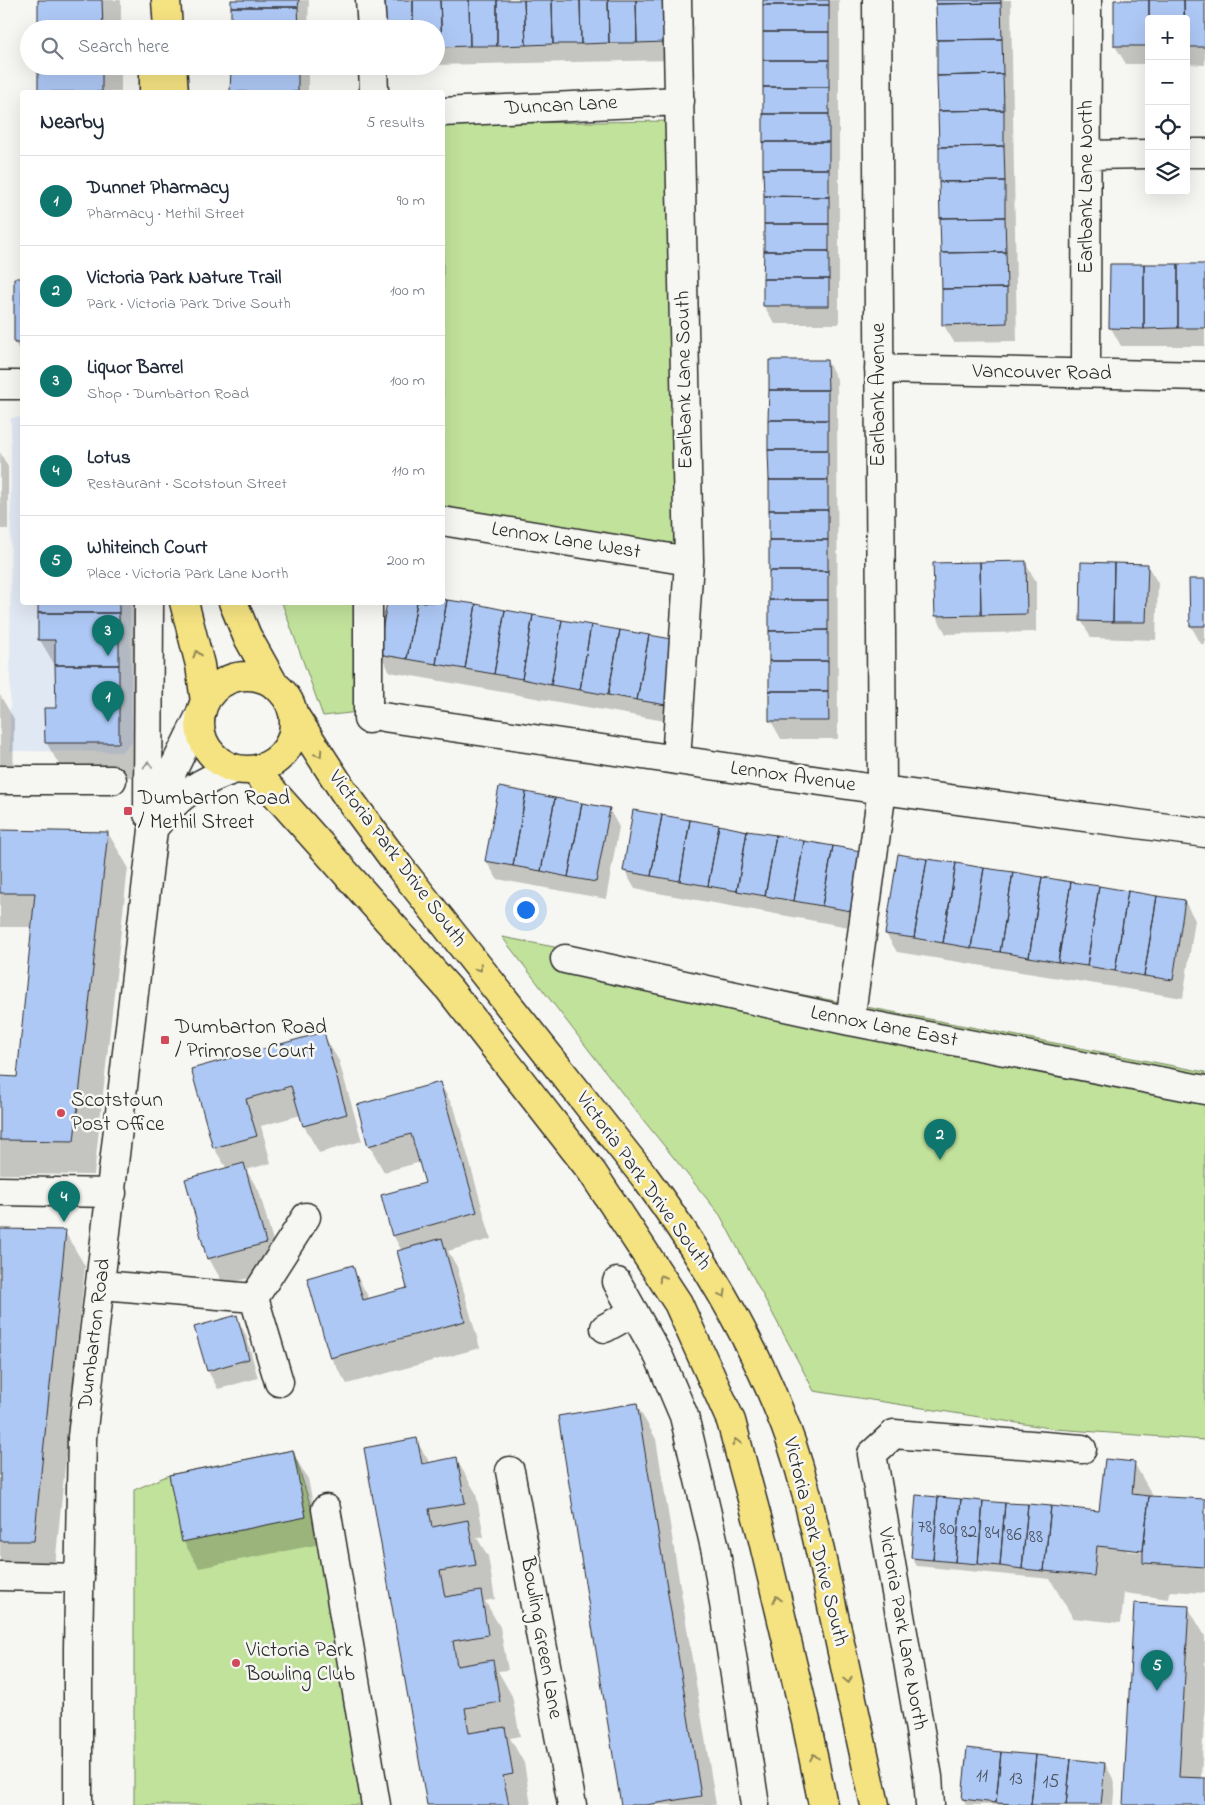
<!DOCTYPE html>
<meta charset="utf-8">
<style>
:root{--surface:#fff;--page:#f2f2f3;--text:#1f2937;--muted:#747a83;--line:#e0e1e3;--accent:#0f766e}
body{margin:0;font-family:"Indie Flower",sans-serif;background:var(--page);color:var(--text)}
.controls{position:absolute;right:15px;top:15px;display:grid;overflow:hidden;border-radius:5px;box-shadow:0 5px 20px #0002}
.controls button{width:45px;height:45px;display:grid;place-items:center;padding:0;border:0;border-bottom:1px solid var(--line);background:var(--surface);color:var(--text);font:25px sans-serif}
.you{position:absolute;left:525px;top:909px;width:18px;height:18px;margin:-12px;border:4px solid #fff;border-radius:50%;background:#1a73e8;box-shadow:0 0 0 8px #1a73e833}
.badge{display:grid;place-items:center;width:32px;height:32px;border-radius:50%;background:var(--accent);color:#fff;font-size:16px;font-weight:700}
.pin{position:absolute;translate:-50% -41px;filter:drop-shadow(0 1px 2px #0008)}
.pin::after{content:'';position:absolute;top:26px;width:18px;height:15px;background:inherit;clip-path:polygon(0 0,100% 0,50% 100%)}
.list{margin:0;padding:0;list-style:none}
h2{display:flex;justify-content:space-between;align-items:center;height:65px;margin:0;padding:0 20px;font-size:21px}
h2 small{font-size:16px;font-weight:400;color:var(--muted)}
.list li{display:grid;grid-template-columns:32px 1fr auto;gap:15px;align-items:center;box-sizing:border-box;height:90px;padding:0 20px;border-top:1px solid var(--line)}
.list b{display:block;font-size:19px;white-space:nowrap}
.list p{margin:0;font-size:16px;white-space:nowrap;color:var(--muted)}
.list em{font-size:16px;font-style:normal;color:var(--muted)}
.icon{flex:none;width:28px;height:28px;fill:none;stroke:currentColor;stroke-width:2;stroke-linecap:round;stroke-linejoin:round}
.map{position:relative;flex:none;width:1205px;height:1805px;overflow:hidden}
.search{position:absolute;background:var(--surface);box-shadow:0 5px 20px #0002;left:20px;top:20px;width:425px;height:55px;display:flex;align-items:center;gap:12px;box-sizing:border-box;padding:0 18px;border-radius:28px;color:var(--muted);font-size:19px}
.panel{position:absolute;background:var(--surface);box-shadow:0 5px 20px #0002;left:20px;top:90px;width:425px;height:515px;border-radius:5px}
.map>svg:first-child{display:block}
.built{fill:#e0e8f3}
.green{fill:#c1e29b;stroke:#768663}
.shadow{fill:#0003;fill-rule:evenodd}
.building{fill:#aec8f5;stroke:#2b2b2b}
.lines{fill:none;stroke-linecap:round;stroke-linejoin:round}
.minor-casing{stroke:#2b2b2b;stroke-width:31}
.major-casing{stroke:#2b2b2b;stroke-width:31}
.minor{stroke:#f6f6f2;stroke-width:28}
.major{stroke:#f5e382;stroke-width:28}
.oneway{stroke:#908756}
.oneway2{stroke:#90908e}
.poi-dot{fill:#d1495b;stroke:#f6f6f2;stroke-width:2}
.labels{text-anchor:middle;dominant-baseline:central;stroke-width:5;stroke-linejoin:round;paint-order:stroke}
.number-label{font-size:19px;fill:#4c525e}
.street-label{font-size:21px;fill:#2b2b2b;stroke:#f6f6f2}
.poi-label{font-size:21px;fill:#2b2b2b;stroke:#f6f6f2;text-anchor:start}
</style>
<div class="map">
<svg width="1205" height="1805" viewBox="0 0 1205 1805">
<rect width="100%" height="100%" fill="#f6f6f2"/>
<filter id="ink" filterUnits="userSpaceOnUse"><feTurbulence type="fractalNoise" baseFrequency=".02" numOctaves="2"/><feDisplacementMap in="SourceGraphic" scale="10" xChannelSelector="R" yChannelSelector="G"/><feConvolveMatrix kernelMatrix="1 2 1 2 8 2 1 2 1" color-interpolation-filters="sRGB"/></filter>
<g filter="url(#ink)">
<path class="built" d="M22,417V602L130,603L132,743L121,752L10,751L11,418Z"/>
<path class="green" d="M669,121L676,565L443,531V124Z
M282,603H376V710L323,716Z
M502,937L1205,1072V1440L1056,1429L814,1391L720,1215L632,1106Z
M293,1450L315,1520L362,1805H134V1490L169,1475Z"/>
<path class="shadow" d="M39,0H121V29H39Z
M232,0H309L308,29H232Z
M386,0H674L675,60L436,65V29Z
M764,0H839V324H775L764,306Z
M937,0H1011L1017,341L954,342L943,324Z
M1116,0H1205V65L1186,64V19H1149V64H1126L1115,46Z
M39,66H121V92H40Z
M232,66H308V92H231Z
M1205,265V346H1121L1111,328Z
M15,279H22V355L15,343Z
M827,361L837,379L838,739H781L771,721Z
M0,452L8,467V529H0Z
M1025,563L1036,581V632L946,634L936,616Z
M1147,565L1158,583L1156,640L1091,638L1081,620Z
M1205,580V644H1201L1191,626Z
M40,602H138V777H66L46,742L57,709V669L40,640Z
M677,641L676,723L390,672L380,654Z
M0,695L14,719L13,786H0Z
M609,809L619,827L606,899L497,879L486,861Z
M0,831L108,833L128,867L94,1175L0,1174V1078H18L33,927H0Z
M860,852V929L635,889L624,870Z
M1185,902L1195,920L1183,998L897,952L886,934Z
M323,1034L339,1061L362,1141L319,1153L304,1126L301,1115L261,1126L271,1163L246,1170L259,1191L281,1269L224,1285L209,1259L187,1180L227,1169L214,1148L193,1070Z
M440,1083L455,1110L491,1239L448,1251L457,1267L480,1348L347,1384L331,1358L352,1267L370,1300L408,1289L402,1251L393,1235L427,1184L421,1162L384,1172L369,1145Z
M0,1231L65,1232L85,1266L54,1576L0,1575Z
M236,1317L246,1335L258,1378L218,1389L208,1371L196,1328Z
M636,1404L656,1439L716,1805H622Z
M416,1440L430,1463L456,1459L476,1493L484,1537L477,1538L488,1556L495,1599L485,1601L500,1627L508,1670L498,1671L512,1696L520,1736L510,1738L524,1763L531,1805H428Z
M292,1452L308,1479L321,1544L199,1568L183,1541Z
M1134,1463L1154,1498L1205,1501V1593L1170,1591L1169,1599L1124,1593L1121,1623L1073,1618L1050,1579L917,1566L912,1558L1100,1512ZM1127,1548L1149,1551V1553L1127,1551Z
M1188,1607L1205,1636V1701L1201,1779H1205V1805H1125Z
M968,1750L1105,1764L1115,1782L1113,1805H966L963,1799Z"/>
<path class="building" d="M38,0H102L103,29H38Z
M231,0H299L298,7H231Z
M385,0H413V29H385Z
M413,0H440L442,47H436V29H413Z
M440,0H469L470,46L442,47Z
M469,0H497V46H470Z
M497,0H524L526,45L497,46Z
M524,0H552L553,44L526,45Z
M552,0H580L581,44H553Z
M580,0H608L609,43L581,44Z
M608,0H636L637,43H609Z
M636,0H664L665,42L637,43Z
M763,0H829V5H763Z
M936,0H1001V3L936,4Z
M1114,0H1149V46H1114Z
M1149,0H1184V19H1149Z
M1184,0H1205V47H1186Z
M1001,3L1002,39L937,40L936,4Z
M763,5H829V32H763Z
M231,7H298L299,29H231Z
M763,32H829V60H763Z
M1002,39L1003,74L937,76V40Z
M763,60H829V87H763Z
M38,66H102V92H38Z
M231,66H298V68H231Z
M231,68H298V92H230Z
M1003,74L1004,110L938,111L937,76Z
M763,87H829V114H763Z
M1004,110V146L939,147L938,111Z
M763,114H829V142H763Z
M763,142H829V169H763Z
M1004,146L1005,181L939,182V147Z
M763,169H829V197L764,196Z
M1005,181V217L940,218L939,182Z
M764,196L829,197V224H764Z
M1005,217L1006,252L941,253L940,218Z
M764,224H829V251H764Z
M764,251H829V279H763Z
M1006,252L1007,288L942,289L941,253Z
M1110,264H1144V329L1109,328Z
M1144,264H1178V328L1144,329Z
M1178,264H1205V328H1178Z
M14,278H22V343H14Z
M763,279H829V306H763Z
M1007,288V323L942,325V289Z
M769,360H827L828,390H769Z
M769,390H828V420H768Z
M768,420H828V450H768Z
M768,450H828V480H769Z
M769,480H828V510H769Z
M769,510H828V540H769Z
M769,540H828V571H769Z
M1026,561L1027,614L981,615L980,562Z
M980,562L981,615L935,616L933,563Z
M1081,562L1114,563L1113,622L1080,621Z
M1114,563L1148,564L1146,622H1113Z
M769,571H828V600H769Z
M1189,579H1205V626H1190Z
M442,599L447,600L436,664L407,659L417,602H442Z
M447,600L476,604L465,669L436,664Z
M769,600H828V630L769,631Z
M38,602H119V613H38Z
M387,602H417L407,659L378,654Z
M476,604L505,610L494,674L465,669Z
M505,610L533,615L522,679L494,674Z
M38,613H119V665H55V640H38Z
M533,615L562,620L551,685L522,679Z
M562,620L591,625L580,690L551,685Z
M591,625L620,630L608,695L580,690Z
M620,630L649,635L637,700L608,695Z
M828,630V661H769V631Z
M649,635L677,640L666,705L637,700Z
M769,661H828V691H769Z
M55,665H119V743H45L44,708H56Z
M769,691H828L829,721H769Z
M499,787L526,792L513,866L485,861Z
M526,792L555,798L541,871L513,866Z
M555,798L582,803L568,877L541,871Z
M582,803L610,808L596,882L568,877Z
M633,810L662,815L651,876L623,871Z
M662,815L690,820L680,881L651,876Z
M690,820L719,825L708,886L680,881Z
M719,825L747,831L737,891L708,886Z
M0,830L108,832L74,1141L0,1140V1076L17,1077L35,893H0Z
M747,831L776,835L765,896L737,891Z
M776,835L804,841L794,901L765,896Z
M804,841L833,846L822,906L794,901Z
M833,846L861,851L851,911L822,906Z
M898,854L927,859L914,938L885,934Z
M927,859L956,863L943,943L914,938Z
M956,863L984,868L971,948L943,943Z
M984,868L1013,872L1000,952L971,948Z
M1013,872L1042,877L1029,957L1000,952Z
M1042,877L1071,882L1058,962L1029,957Z
M1071,882L1099,886L1087,966L1058,962Z
M1099,886L1128,891L1115,971L1087,966Z
M1128,891L1157,896L1144,976L1115,971Z
M1157,896L1185,900L1173,980L1144,976Z
M324,1032L347,1114L303,1126L291,1086L246,1099L257,1136L213,1148L191,1069Z
M440,1082L477,1212L392,1236L381,1195L425,1183L411,1134L368,1146L357,1105Z
M244,1163L266,1243L207,1259L185,1179Z
M0,1229L66,1230L34,1541H0Z
M442,1238L465,1321L330,1358L307,1278L353,1265L363,1300L407,1288L397,1251Z
M237,1315L249,1359L207,1371L194,1327Z
M637,1403L701,1796L646,1805H621L558,1416Z
M417,1438L422,1464L457,1457L465,1503L429,1509L432,1527L468,1520L476,1565L440,1571L445,1597L481,1591L488,1635L453,1641L457,1666L493,1660L500,1702L465,1708L469,1733L505,1727L513,1774L503,1776L509,1805H427L364,1448Z
M293,1450L306,1517L182,1542L169,1475Z
M1105,1459L1135,1462L1132,1494L1149,1496L1143,1551L1097,1546L1094,1576L1044,1571L1051,1506L1099,1511Z
M916,1495L938,1497L933,1560L911,1558Z
M1149,1496L1205,1499V1567L1143,1563V1551Z
M938,1497L961,1499L955,1562L933,1560Z
M961,1499L983,1501L978,1564L955,1562Z
M983,1501L1005,1503L1000,1566L978,1564Z
M1005,1503L1028,1504L1022,1569L1000,1566Z
M1028,1504L1051,1506L1044,1571L1022,1569Z
M1134,1603L1189,1606L1179,1777L1205,1778V1805H1123Z
M967,1748L1001,1752L996,1803L962,1799Z
M1001,1752L1036,1755L1031,1805L996,1803Z
M1036,1755L1071,1759L1066,1805H1031Z
M1071,1759L1105,1763L1101,1805H1066Z"/>
<g class="lines">
<defs>
<path id="minor" d="M370,0L372,29
M373,66L374,92
M442,112L680,101
M1186,153H1205
M1087,155L1149,154
M879,369L1205,376
M1086,373L1087,0
M0,385H22
M442,521L689,561
M368,602V719
M383,717L882,790L1205,833
M676,760L689,561L677,0
M0,780H112
M148,814L149,602
M157,824C178,795 202,780 236,769
M565,959L850,1021L1205,1090
M850,1021L882,790L877,0
M0,1191L112,1193
M617,1282L659,1357L684,1416L716,1552L755,1805
M102,1285L254,1298L306,1217
M254,1298L279,1382
M605,1328L634,1312
M510,1471L572,1805
M326,1509L376,1805
M0,1576L80,1578
M78,1805V1648L82,1437L153,830L162,792L201,713
M930,1805L928,1777L872,1454L894,1434L1082,1449"/>
<path id="major" d="M166,0L168,29
M172,66L174,92
M154,92V66
M184,602L200,665L205,702
M233,602L247,636L275,686
M200 723a47 47 0 1 1 94 0a47 47 0 1 1-94 0Z
M293,713L344,792L398,865L644,1176C697,1248 744,1324 778,1408C802,1464 814,1524 827,1583C843,1657 859,1731 875,1805
M254,770L449,989L592,1172L678,1303L731,1421L762,1536L806,1721L823,1805"/>
</defs>
<use href="#minor" class="minor-casing"/>
<use href="#major" class="major-casing"/>
<use href="#minor" class="minor"/>
<use href="#major" class="major"/>
</g>
<defs><path id="oneway-chevron" d="M-2-3.5L2.5 0L-2 3.5" fill="none" stroke-width="1.6" stroke-linecap="round" stroke-linejoin="round" transform="scale(1.25)"/></defs>
<g class="oneway">
<use href="#oneway-chevron" transform="translate(197 654) rotate(-104)"/>
<use href="#oneway-chevron" transform="translate(319 754) rotate(57)"/>
<use href="#oneway-chevron" transform="translate(479 968) rotate(51)"/>
<use href="#oneway-chevron" transform="translate(662 1278) rotate(-123)"/>
<use href="#oneway-chevron" transform="translate(723 1294) rotate(61)"/>
<use href="#oneway-chevron" transform="translate(736 1442) rotate(-105)"/>
<use href="#oneway-chevron" transform="translate(777 1599) rotate(-103)"/>
<use href="#oneway-chevron" transform="translate(848 1680) rotate(77)"/>
<use href="#oneway-chevron" transform="translate(814 1757) rotate(-102)"/>
</g>
<use class="oneway2" href="#oneway-chevron" transform="translate(148 765) rotate(-90)"/>
</g>
<g class="poi-dot">
<rect x="123" y="806" width="10" height="10" rx="2.5"/>
<rect x="160" y="1035" width="10" height="10" rx="2.5"/>
<circle cx="61" cy="1113" r="5"/>
<circle cx="236" cy="1663" r="5"/>
</g>
<g class="labels">
<g class="number-label">
<text x="925" y="1527">78</text>
<text x="947" y="1529">80</text>
<text x="969" y="1532">82</text>
<text x="992" y="1533">84</text>
<text x="1014" y="1535">86</text>
<text x="1036" y="1537">88</text>
<text x="982" y="1776">11</text>
<text x="1016" y="1779">13</text>
<text x="1051" y="1782">15</text>
</g>
<g class="street-label">
<text transform="translate(561 106) rotate(-3)">Duncan Lane</text>
<text transform="translate(1087 187) rotate(-90)">Earlbank Lane North</text>
<text transform="translate(1042 373) rotate(1)">Vancouver Road</text>
<text transform="translate(685 380) rotate(-91)">Earlbank Lane South</text>
<text transform="translate(879 395) rotate(-90)">Earlbank Avenue</text>
<text transform="translate(566 541) rotate(9)">Lennox Lane West</text>
<text transform="translate(793 777) rotate(8)">Lennox Avenue</text>
<text transform="translate(397 859) rotate(53)">Victoria Park Drive South</text>
<text transform="translate(884 1027) rotate(11)">Lennox Lane East</text>
<text transform="translate(643 1181) rotate(54)">Victoria Park Drive South</text>
<text transform="translate(95 1334) rotate(-83)">Dumbarton Road</text>
<text transform="translate(815 1542) rotate(76)">Victoria Park Drive South</text>
<text transform="translate(902 1629) rotate(80)">Victoria Park Lane North</text>
<text transform="translate(541 1638) rotate(80)">Bowling Green Lane</text>
</g>
<g class="poi-label">
<text x="138" y="799">Dumbarton Road<tspan x="138" dy="24">/ Methil Street</tspan></text>
<text x="175" y="1028">Dumbarton Road<tspan x="175" dy="24">/ Primrose Court</tspan></text>
<text x="71" y="1101">Scotstoun<tspan x="71" dy="24">Post Office</tspan></text>
<text x="246" y="1651">Victoria Park<tspan x="246" dy="24">Bowling Club</tspan></text>
</g>
</g>
</svg>
<div class="controls">
<button>+</button>
<button>−</button>
<button><svg class="icon" aria-label="locate" viewBox="0 0 24 24"><circle cx="12" cy="12" r="6"/><path d="M12 2v4M12 18v4M2 12h4M18 12h4"/></svg></button>
<button><svg class="icon" aria-label="layers" viewBox="0 0 24 24"><path d="M12 4l9 5-9 5-9-5zM3 14l9 5 9-5"/></svg></button>
</div>
<div class="you"></div>
<div class="pin badge" style="left:108px;top:722px">1</div>
<div class="pin badge" style="left:940px;top:1160px">2</div>
<div class="pin badge" style="left:108px;top:656px">3</div>
<div class="pin badge" style="left:64px;top:1222px">4</div>
<div class="pin badge" style="left:1157px;top:1691px">5</div>
<div class="search"><svg class="icon" aria-label="search" viewBox="0 0 24 24"><circle cx="10" cy="10" r="6"/><path d="M15 15l6 6"/></svg>Search here</div>
<section class="panel">
<h2>Nearby<small>5 results</small></h2>
<ul class="list">
<li><span class="badge">1</span><div><b>Dunnet Pharmacy</b><p>Pharmacy · Methil Street</p></div><em>90 m</em></li>
<li><span class="badge">2</span><div><b>Victoria Park Nature Trail</b><p>Park · Victoria Park Drive South</p></div><em>100 m</em></li>
<li><span class="badge">3</span><div><b>Liquor Barrel</b><p>Shop · Dumbarton Road</p></div><em>100 m</em></li>
<li><span class="badge">4</span><div><b>Lotus</b><p>Restaurant · Scotstoun Street</p></div><em>110 m</em></li>
<li><span class="badge">5</span><div><b>Whiteinch Court</b><p>Place · Victoria Park Lane North</p></div><em>200 m</em></li>
</ul>
</section>
</div>
